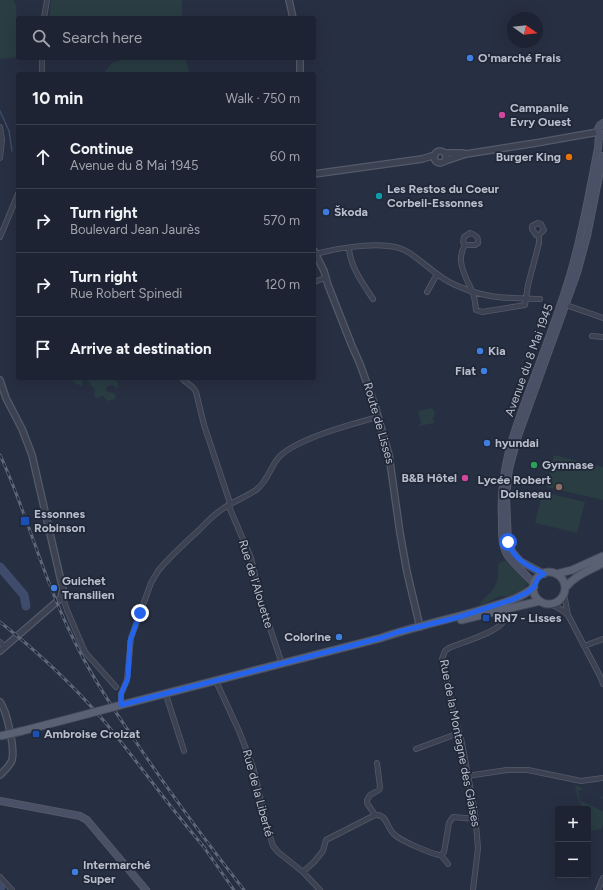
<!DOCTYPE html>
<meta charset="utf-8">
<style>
:root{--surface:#1d2332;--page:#2a2f3e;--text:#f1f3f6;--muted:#a0a4ac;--line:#3b404d}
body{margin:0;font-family:Figtree,sans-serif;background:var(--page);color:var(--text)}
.controls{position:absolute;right:12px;bottom:12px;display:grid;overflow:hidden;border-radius:4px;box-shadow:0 4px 16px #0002}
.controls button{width:36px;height:36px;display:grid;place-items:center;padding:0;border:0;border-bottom:1px solid var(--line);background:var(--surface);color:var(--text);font:20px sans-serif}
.compass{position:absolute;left:507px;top:12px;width:36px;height:36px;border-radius:50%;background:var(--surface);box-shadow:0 4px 16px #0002;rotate:105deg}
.stop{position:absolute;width:12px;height:12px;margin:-9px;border:3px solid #2563eb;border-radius:50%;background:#fff}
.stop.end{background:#2563eb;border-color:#fff;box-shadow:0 1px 4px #0008}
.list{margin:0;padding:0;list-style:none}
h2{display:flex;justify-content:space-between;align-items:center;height:52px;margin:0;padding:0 16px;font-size:17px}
h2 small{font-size:13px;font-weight:400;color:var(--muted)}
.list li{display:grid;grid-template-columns:26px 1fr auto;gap:12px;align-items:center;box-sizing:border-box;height:64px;padding:0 16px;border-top:1px solid var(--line)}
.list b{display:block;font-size:15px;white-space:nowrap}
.list p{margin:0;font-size:13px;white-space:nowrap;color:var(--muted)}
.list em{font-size:13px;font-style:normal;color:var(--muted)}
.icon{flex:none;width:22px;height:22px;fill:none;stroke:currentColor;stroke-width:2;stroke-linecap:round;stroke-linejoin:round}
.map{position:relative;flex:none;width:603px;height:890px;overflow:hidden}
.search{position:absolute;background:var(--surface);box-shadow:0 4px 16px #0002;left:16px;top:16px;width:300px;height:44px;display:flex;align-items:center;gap:10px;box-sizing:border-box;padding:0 14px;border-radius:4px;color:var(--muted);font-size:15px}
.panel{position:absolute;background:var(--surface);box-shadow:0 4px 16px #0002;left:16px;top:72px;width:300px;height:308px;border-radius:4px}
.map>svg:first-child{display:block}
.green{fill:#293d43}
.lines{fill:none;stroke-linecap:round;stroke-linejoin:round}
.stream{stroke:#3e4b6b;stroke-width:1.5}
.river{stroke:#3e4b6b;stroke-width:9}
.minor-casing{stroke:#545a69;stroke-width:6}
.tertiary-casing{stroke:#545a69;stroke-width:8}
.secondary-casing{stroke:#545a69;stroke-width:8}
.primary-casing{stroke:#454b5b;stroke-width:9}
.minor{stroke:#3c4252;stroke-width:4.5}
.tertiary{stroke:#3c4252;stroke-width:5.5}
.secondary{stroke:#4a5065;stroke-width:6}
.primary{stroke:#5a6172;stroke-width:7}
.rail-casing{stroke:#5e6679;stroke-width:3}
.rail{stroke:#202737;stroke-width:1.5;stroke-dasharray:4.5;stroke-linecap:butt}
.primary-bridge-casing{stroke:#454b5b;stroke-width:9;stroke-linecap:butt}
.primary-bridge{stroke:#5a6172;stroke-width:7}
.route{stroke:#2563eb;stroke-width:5}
.shop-dot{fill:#3f7fe0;stroke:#202737;stroke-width:1.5}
.hotel-dot{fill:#d1479c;stroke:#202737;stroke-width:1.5}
.food-dot{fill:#e8710a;stroke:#202737;stroke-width:1.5}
.culture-dot{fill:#0f9aa8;stroke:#202737;stroke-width:1.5}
.leisure-dot{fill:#2e9e5b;stroke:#202737;stroke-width:1.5}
.education-dot{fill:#8d6e63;stroke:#202737;stroke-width:1.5}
.transit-dot{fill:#1a4fb4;stroke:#202737;stroke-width:1.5}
.labels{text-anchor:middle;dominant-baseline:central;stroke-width:3.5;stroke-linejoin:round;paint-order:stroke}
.poi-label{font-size:12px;font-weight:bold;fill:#b9becc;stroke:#202737;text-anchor:start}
.street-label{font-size:12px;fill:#b9becc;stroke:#202737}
</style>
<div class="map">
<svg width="603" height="890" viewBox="0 0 603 890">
<rect width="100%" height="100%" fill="#272f42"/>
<path class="green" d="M0,0H13L16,5L18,57L0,59Z
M51,0H182V18H49Z
M127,58H185L190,74H167L166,72L150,74H103L112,63Z
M73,378H115V380L118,383L117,390L114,385H110L106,388V391C110,393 114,391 116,397L115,399L108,401L103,396L98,398L94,397L95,389L91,386L89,381L83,379L82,382L83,385L81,386L73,382Z
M432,408L435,413L434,417L433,418L434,423L419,426V424L421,423L418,411Z
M554,455L603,467V500L546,487Z
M543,492L585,502L577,533L535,523Z
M503,561H505L526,580L527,583L526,587C520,592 510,598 501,596L481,605L480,603C495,589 499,585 498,564Z
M575,785L603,797V799L601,798V797L584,789L578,791L580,801L603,811V825L601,829L588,831V829L590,828L588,809L586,807L583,808L578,799Z"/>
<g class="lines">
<path class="stream" d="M0,111L9,131L12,151"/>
<path class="river" d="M0,567L24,595L26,606
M0,889L1,887"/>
<defs>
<path id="minor" d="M44,18L47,0
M42,74V58
M0,127L2,140L0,158
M0,237L18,194
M465,245H475L478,243C479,237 476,235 470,233L464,237L463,242L465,245C455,261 466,277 472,291C475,297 475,303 476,310L482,312L525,305L528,285L539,243V235L544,230L541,224L538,223L532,226V229L536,235H539
M349,248C350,266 363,284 373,299
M315,254C338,248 388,239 408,252C424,262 436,276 453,284C485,299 506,298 540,299
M314,282L325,278
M427,292L437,274
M563,304L603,318
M592,336L603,337
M182,378C186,384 193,385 196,392L204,425L229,500L230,509L251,558L263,607L282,664
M564,594L568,615L601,678L603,684
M62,595L67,610L85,652L116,687
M551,604L562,610L568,615
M0,642L5,647
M584,646L603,639
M216,681L239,731L253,767L266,822L273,846L278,852L303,872L320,890
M166,694L168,701L184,751
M121,705V694L127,680L131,638L151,583L158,571L164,564C175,552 187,541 199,530C207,522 214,514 224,508C234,501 246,497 256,490C269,480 270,466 280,456C299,438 352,424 378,417
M416,749L459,733
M467,776L507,770H528L581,781L603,778
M375,815C387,814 386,826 393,833C398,840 430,853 439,855H441L444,852L449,823L453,817L476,819
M375,815L367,803V800L370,795L379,790L380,787L377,763
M441,855L448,864
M303,872L314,862L323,851L326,840L375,815
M0,877L12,890
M473,890L478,848L475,813L462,743L454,713L442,659L445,651L449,648C460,643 498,632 503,622C505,618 503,614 501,610
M598,890L603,878"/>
<path id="tertiary" d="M289,0L293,18
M300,58V74
M434 157a6 6 0 1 1 12 0a6 6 0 1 1-12 0Z
M445,153H463
M445,161L466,154L536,143L598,132
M314,174L422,159L435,155
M314,251L324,271L328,285L352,346L360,364L375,406L389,455L400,533L407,572L420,627
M0,380L6,398L22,429L32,455L63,590L61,598L0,651
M0,702C7,711 15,749 12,760C10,766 4,771 0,775"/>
<path id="secondary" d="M601,136L598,129L600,125L603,123
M544,574L520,561L513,553L508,542L506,497L509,469L518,436L577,273L587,236L603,156
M534,584C526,573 509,562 505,550C501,541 502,530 502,520C499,470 514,431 531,386C545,348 560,310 571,272C583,231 590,189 598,148L599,134
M0,801L80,816L87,820L146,890"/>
<path id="primary" d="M533 588a16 16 0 1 1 32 0a16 16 0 1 1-32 0Z
M556,574L572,570L603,556
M565,588C575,575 589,571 603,563
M461,620L540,601
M121,705L381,638C416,626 452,619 487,608C503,603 520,599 534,587
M22,731L76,717"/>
</defs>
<use href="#minor" class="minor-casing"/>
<use href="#tertiary" class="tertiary-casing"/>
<use href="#secondary" class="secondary-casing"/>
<use href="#primary" class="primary-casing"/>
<use href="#minor" class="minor"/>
<use href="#tertiary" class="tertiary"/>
<use href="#secondary" class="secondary"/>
<use href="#primary" class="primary"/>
<defs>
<path id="rail" d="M0,455C27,513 42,575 70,632C87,669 109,703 132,736C167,789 205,840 244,890
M0,622C38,652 73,685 104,721C139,763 169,807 205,848
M203,846L234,890"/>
</defs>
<use href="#rail" class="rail-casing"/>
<use href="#rail" class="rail"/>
<defs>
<path id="primary-bridge" d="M76,717L121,705
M0,736L22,731"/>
</defs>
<use href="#primary-bridge" class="primary-bridge-casing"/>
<use href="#primary-bridge" class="primary-bridge"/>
</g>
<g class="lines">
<path class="route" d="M140,613L130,641L128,677L126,683L121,694V705L381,638L398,632L459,617L514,599L528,592L534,587L538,578L544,574C528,566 514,560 508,542"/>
</g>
<g class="shop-dot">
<circle cx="470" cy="58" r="4"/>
<circle cx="326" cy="212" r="4"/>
<circle cx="480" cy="351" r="4"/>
<circle cx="484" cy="371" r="4"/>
<circle cx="487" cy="443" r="4"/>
<circle cx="54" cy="588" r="4"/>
<circle cx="339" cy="637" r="4"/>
<circle cx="75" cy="872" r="4"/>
</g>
<g class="hotel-dot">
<circle cx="502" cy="115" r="4"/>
<circle cx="465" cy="478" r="4"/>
</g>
<circle class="food-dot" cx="569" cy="157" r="4"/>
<circle class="culture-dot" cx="379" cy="196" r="4"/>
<circle class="leisure-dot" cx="534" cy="465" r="4"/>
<circle class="education-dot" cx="559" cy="487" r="4"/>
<g class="transit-dot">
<rect x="20" y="516" width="10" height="10" rx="2"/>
<rect x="482" y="614" width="8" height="8" rx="2"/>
<rect x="32" y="730" width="8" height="8" rx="2"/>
</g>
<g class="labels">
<g class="poi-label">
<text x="478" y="58">O'marché Frais</text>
<text x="510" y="108">Campanile<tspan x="510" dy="14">Evry Ouest</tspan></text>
<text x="561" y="157" text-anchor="end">Burger King</text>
<text x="387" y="189">Les Restos du Coeur<tspan x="387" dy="14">Corbeil-Essonnes</tspan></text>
<text x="334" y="212">Škoda</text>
<text x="488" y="351">Kia</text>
<text x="476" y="371" text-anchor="end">Fiat</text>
<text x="495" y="443">hyundai</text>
<text x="542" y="465">Gymnase</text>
<text x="457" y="478" text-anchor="end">B&amp;B Hôtel</text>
<text x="551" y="480" text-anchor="end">Lycée Robert<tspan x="551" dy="14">Doisneau</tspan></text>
<text x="34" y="514">Essonnes<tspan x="34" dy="14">Robinson</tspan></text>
<text x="62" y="581">Guichet<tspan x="62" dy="14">Transilien</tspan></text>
<text x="494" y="618">RN7 - Lisses</text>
<text x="331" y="637" text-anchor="end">Colorine</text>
<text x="44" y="734">Ambroise Croizat</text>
<text x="83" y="865">Intermarché<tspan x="83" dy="14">Super</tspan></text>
</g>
<g class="street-label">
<text transform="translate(529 360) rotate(-70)">Avenue du 8 Mai 1945</text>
<text transform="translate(379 423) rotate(74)">Route de Lisses</text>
<text transform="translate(256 584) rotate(73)">Rue de l'Alouette</text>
<text transform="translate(460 743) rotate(79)">Rue de la Montagne des Glaises</text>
<text transform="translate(258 793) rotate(75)">Rue de la Liberté</text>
</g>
</g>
</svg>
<div class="controls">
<button>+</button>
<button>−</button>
</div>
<svg class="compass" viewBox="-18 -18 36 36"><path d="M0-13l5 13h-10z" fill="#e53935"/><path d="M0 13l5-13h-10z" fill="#a0a4ac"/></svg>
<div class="stop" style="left:508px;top:542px"></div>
<div class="stop end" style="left:140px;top:613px"></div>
<div class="search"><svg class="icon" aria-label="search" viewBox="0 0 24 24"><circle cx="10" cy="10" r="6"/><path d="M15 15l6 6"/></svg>Search here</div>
<section class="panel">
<h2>10 min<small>Walk · 750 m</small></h2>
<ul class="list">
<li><svg class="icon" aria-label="ahead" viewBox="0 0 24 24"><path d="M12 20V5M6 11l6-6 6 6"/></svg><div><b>Continue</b><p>Avenue du 8 Mai 1945</p></div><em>60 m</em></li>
<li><svg class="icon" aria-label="right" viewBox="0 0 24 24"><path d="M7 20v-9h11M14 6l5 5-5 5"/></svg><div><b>Turn right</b><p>Boulevard Jean Jaurès</p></div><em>570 m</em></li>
<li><svg class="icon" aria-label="right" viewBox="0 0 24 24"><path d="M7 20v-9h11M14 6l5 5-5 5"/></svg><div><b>Turn right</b><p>Rue Robert Spinedi</p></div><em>120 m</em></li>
<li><svg class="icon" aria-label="arrive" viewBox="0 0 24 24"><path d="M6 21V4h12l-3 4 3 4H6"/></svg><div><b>Arrive at destination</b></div></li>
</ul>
</section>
</div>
